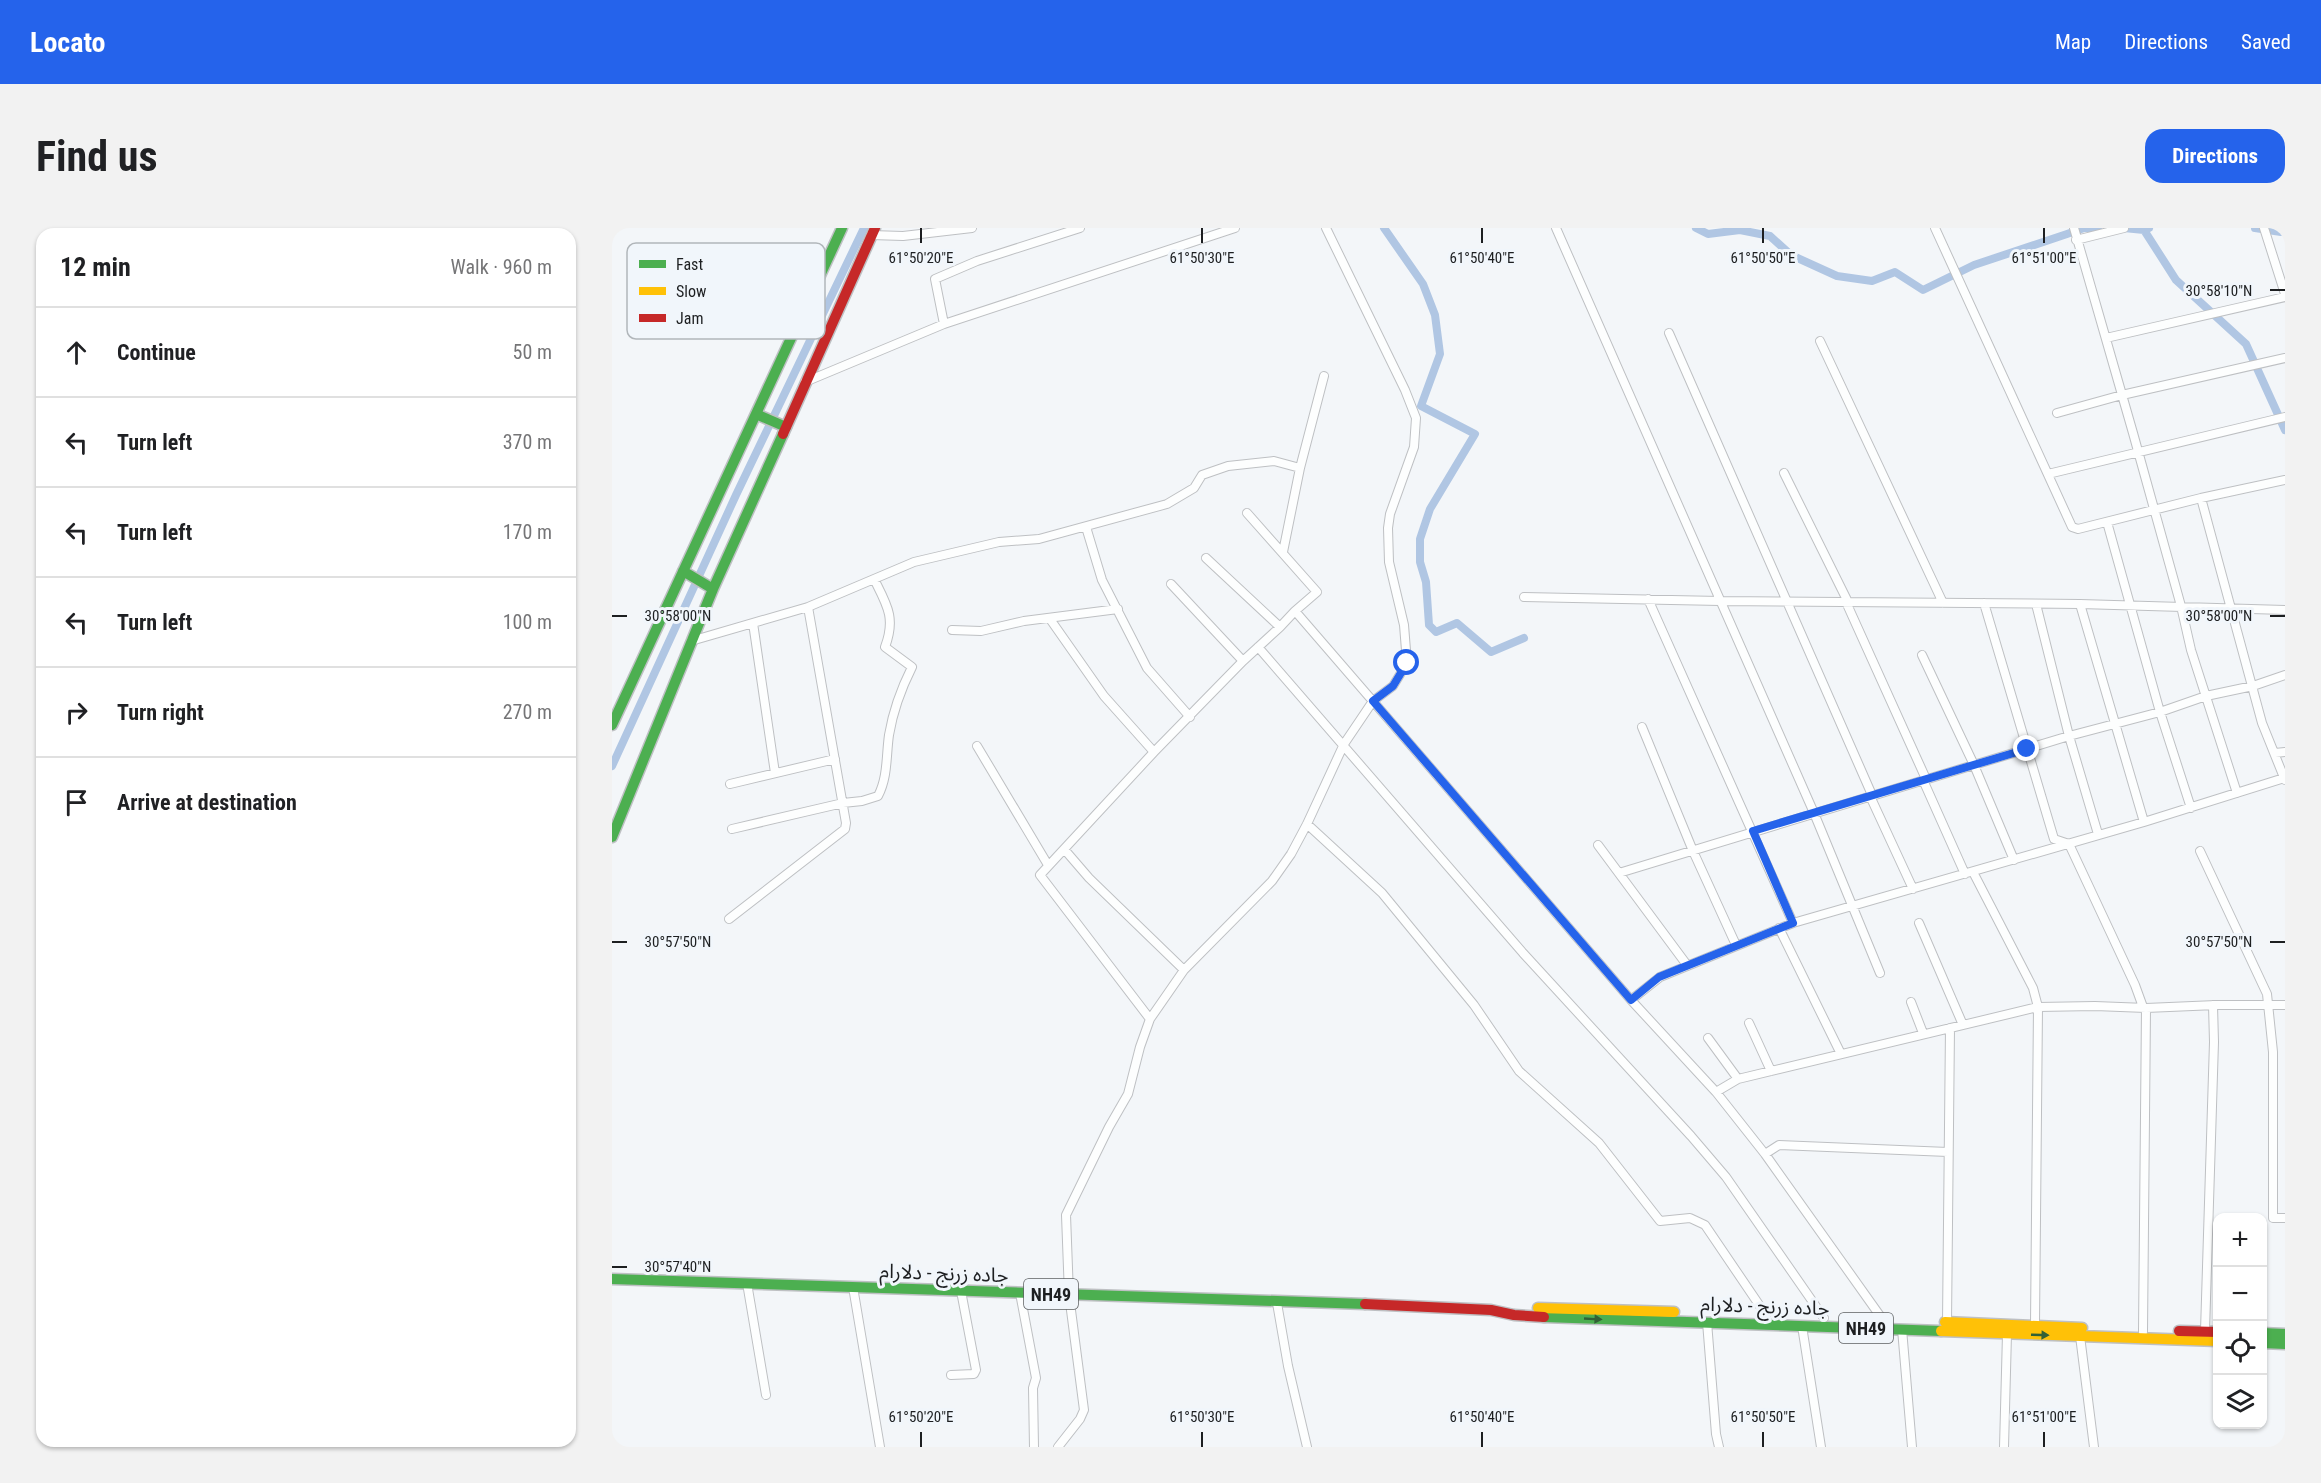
<!DOCTYPE html>
<meta charset="utf-8">
<style>
:root{--surface:#fff;--page:#f2f2f2;--text:#202124;--muted:#757577;--line:#e0e0e0;--accent:#2563eb}
body{margin:0;font-family:"Roboto Condensed","Noto Sans Arabic",sans-serif;background:var(--page);color:var(--text)}
.controls{position:absolute;right:18px;bottom:18px;display:grid;overflow:hidden;border-radius:12px;box-shadow:0 2px 4px #0004}
.controls button{width:54px;height:54px;display:grid;place-items:center;padding:0;border:0;border-bottom:2px solid var(--line);background:var(--surface);color:var(--text);font:30px sans-serif}
.stop{position:absolute;width:18px;height:18px;margin:-14px;border:4px solid #2563eb;border-radius:50%;background:#fff}
.stop.end{background:#2563eb;border-color:#fff;box-shadow:0 2px 6px #0008}
.list{margin:0;padding:0;list-style:none}
h2{display:flex;justify-content:space-between;align-items:center;height:78px;margin:0;padding:0 24px;font-size:26px}
h2 small{font-size:20px;font-weight:400;color:var(--muted)}
.list li{display:grid;grid-template-columns:39px 1fr auto;gap:18px;align-items:center;box-sizing:border-box;height:90px;padding:0 24px;border-top:2px solid var(--line)}
.list b{display:block;font-size:22px;white-space:nowrap}
.list em{font-size:20px;font-style:normal;color:var(--muted)}
.icon{flex:none;width:33px;height:33px;fill:none;stroke:currentColor;stroke-width:2;stroke-linecap:round;stroke-linejoin:round}
.map{position:relative;flex:none;width:1673px;height:1219px;overflow:hidden;border-radius:18px}
header{display:flex;align-items:center;gap:36px;box-sizing:border-box;height:84px;padding:0 30px;background:var(--accent);color:#fff}
header strong{font-size:28px}
nav{display:flex;gap:33px;margin-inline-start:auto;font-size:21px}
.intro{display:flex;align-items:center;justify-content:space-between;box-sizing:border-box;height:144px;padding:0 36px}
h1{margin:0;font-size:42px}
.button{padding:15px 27px;border-radius:18px;background:var(--accent);color:#fff;font-size:21px;font-weight:700}
main{display:flex;gap:36px;padding:0 36px}
aside{flex:1;background:var(--surface);border-radius:18px;box-shadow:0 2px 4px #0004}
.map>svg:first-child{display:block}
.lines{fill:none;stroke-linecap:round;stroke-linejoin:round}
.canal{stroke:#b0c6e3;stroke-width:8}
.street-casing{stroke:#bec0c3;stroke-width:10}
.fast-casing{stroke:#bec0c3;stroke-width:13}
.slow-casing{stroke:#bec0c3;stroke-width:13}
.jam-casing{stroke:#bec0c3;stroke-width:13}
.street{stroke:#fdfefe;stroke-width:8}
.fast{stroke:#4caf50;stroke-width:10}
.slow{stroke:#ffc107;stroke-width:10}
.jam{stroke:#c62828;stroke-width:10}
.oneway{fill:#326036}
.route{stroke:#2563eb;stroke-width:8}
.ticks{fill:none;stroke:#1d1f21;stroke-width:2}
.labels{text-anchor:middle;dominant-baseline:central;stroke-width:6;stroke-linejoin:round;paint-order:stroke}
.shield{fill:#f1f6fb;stroke:#5d6062;stroke-width:1.5}
.shield-label{font-size:18px;font-weight:bold;fill:#1d1f21}
.street-label{font-size:20px;fill:#1d1f21;stroke:#f1f6fb}
.key{fill:#f1f6fb;stroke:#b1b6ba;stroke-width:1.5}
.key-label{font-size:16px;fill:#1d1f21}
.ticks-label{font-size:15px;text-anchor:middle;fill:#1d1f21;stroke:#f1f6fb;stroke-width:6;stroke-linejoin:round;paint-order:stroke}
</style>
<header>
<strong>Locato</strong>
<nav><a>Map</a><a>Directions</a><a>Saved</a></nav>
</header>
<div class="intro"><h1>Find us</h1><a class="button">Directions</a></div>
<main>
<aside>
<h2>12 min<small>Walk · 960 m</small></h2>
<ul class="list">
<li><svg class="icon" aria-label="ahead" viewBox="0 0 24 24"><path d="M12 20V5M6 11l6-6 6 6"/></svg><div><b>Continue</b></div><em>50 m</em></li>
<li><svg class="icon" aria-label="left" viewBox="0 0 24 24"><path d="M17 20v-9H6M10 6l-5 5 5 5"/></svg><div><b>Turn left</b></div><em>370 m</em></li>
<li><svg class="icon" aria-label="left" viewBox="0 0 24 24"><path d="M17 20v-9H6M10 6l-5 5 5 5"/></svg><div><b>Turn left</b></div><em>170 m</em></li>
<li><svg class="icon" aria-label="left" viewBox="0 0 24 24"><path d="M17 20v-9H6M10 6l-5 5 5 5"/></svg><div><b>Turn left</b></div><em>100 m</em></li>
<li><svg class="icon" aria-label="right" viewBox="0 0 24 24"><path d="M7 20v-9h11M14 6l5 5-5 5"/></svg><div><b>Turn right</b></div><em>270 m</em></li>
<li><svg class="icon" aria-label="arrive" viewBox="0 0 24 24"><path d="M6 21V4h12l-3 4 3 4H6"/></svg><div><b>Arrive at destination</b></div></li>
</ul>
</aside>
<div class="map">
<svg width="1673" height="1219" viewBox="0 0 1673 1219">
<rect width="100%" height="100%" fill="#f3f6f9"/>
<g class="lines">
<path class="canal" d="M772,0L811,56L823,87L828,126L809,178L863,206L818,281L808,311V334L814,354L817,397L824,404L845,395L879,424L912,410
M1084,0L1096,6L1128,2L1158,8L1179,27L1225,48L1260,53L1283,44L1311,62L1362,37L1455,6L1472,0H1486
M1512,0L1532,2L1537,0
M1643,0L1669,4L1673,2
M1532,2L1564,52L1634,116L1673,202
M0,538L124,267L252,0"/>
<defs>
<path id="street" d="M944,0L1202,585L1268,745
M1323,0L1460,299L1466,301L1589,270L1673,252
M1462,0L1521,205L1569,378L1579,422L1625,565
M1652,0L1673,66
M259,7L291,8L360,0
M1464,12L1512,0
M332,96L323,51L365,33L468,0
M1057,105L1260,567
M1494,110L1673,69
M1208,113L1331,375
M193,154L332,96L623,0
M1445,185L1510,167L1673,130
M1172,245L1236,374
M1436,246L1673,189
M1589,270L1650,495L1673,552
M635,285L705,364L683,383
M1495,294L1548,484L1579,580
M474,299L490,352L535,440L578,489
M671,324L688,240L712,148
M594,330L668,399L683,383L1019,772L1104,864L1153,926L1271,1092
M559,356L631,433
M912,369L1108,373L1468,376L1673,382
M1036,371L1181,695
M1234,374L1314,551
M1372,375L1442,611L1457,616L1523,757L1531,779
M1424,376L1457,508L1486,606
M1468,376L1532,594
M438,391L492,468L542,524
M141,395L163,545
M340,402L369,403L412,393L506,381
M79,413L196,379
M646,419L911,725L1079,908L1114,949L1212,1090
M1310,427L1362,537L1402,632
M1030,499L1081,623L1124,717
M365,518L436,637
M1663,525L1673,524
M1311,552L1353,646
M118,556L223,531
M1258,568L1301,661
M695,596L770,665L862,777L907,843L987,915L1048,993L1078,990L1093,997L1154,1087
M120,601L231,575L250,573L266,568C276,549 274,528 277,507C281,483 289,461 300,439L273,419C284,390 275,377 262,351
M986,617L1075,737
M452,621L477,650L572,742
M1588,623L1655,766L1661,824V990H1673
M1361,644L1421,760L1426,779L1423,1096
M1007,645L1457,508L1548,484L1594,468L1641,458L1673,447
M117,691L233,601L234,595L196,379L302,334L387,314L427,311L555,276L582,260L590,247L616,238L662,233L688,240
M1307,695L1351,797
M1167,700L1229,826
M1019,772L1048,749L1181,695L1532,594L1672,550
M1299,774L1311,805
M538,791L428,647L542,524L631,433L668,399
M1137,795L1159,843
M1096,810L1126,851
M1104,864L1126,851L1426,779L1483,778L1534,780L1604,777H1673
M1153,926L1167,917L1336,924
M135,1055L154,1167
M241,1059L268,1219
M408,1065L424,1150L421,1160L422,1219
M665,1075L676,1138L695,1219
M1095,1094L1104,1206L1107,1219
M1335,1094L1338,800
M1190,1098L1209,1219
M1290,1101L1300,1219
M1593,1103L1602,814L1601,777
M1531,1104L1534,780
M1468,1108L1482,1219
M339,1147L362,1146L364,1142L349,1063
M446,1219L468,1191L472,1182L457,1067L454,987L497,899L516,866L528,819L538,791L572,742L660,653L679,626L695,596L732,516L761,473L781,458L795,435L792,397L777,334L776,300L778,286L802,219L804,190L793,162L714,0
M1392,1219L1395,1106"/>
<path id="fast" d="M144,186L174,199
M71,343L101,361
M0,497L230,0
M0,609L101,361L171,206
M0,1051L753,1076
M932,1089L1329,1103
M1650,1105L1673,1106
M1650,1115L1673,1116"/>
<path id="slow" d="M926,1080L1062,1084
M1333,1094L1470,1100
M1329,1103L1606,1113"/>
<path id="jam" d="M171,206L263,0
M753,1076L879,1082L902,1087L932,1089
M1567,1103L1606,1104"/>
</defs>
<use href="#street" class="street-casing"/>
<use href="#fast" class="fast-casing"/>
<use href="#slow" class="slow-casing"/>
<use href="#jam" class="jam-casing"/>
<use href="#street" class="street"/>
<use href="#fast" class="fast"/>
<use href="#slow" class="slow"/>
<use href="#jam" class="jam"/>
</g>
<defs><path id="oneway-solid" d="M-6-.8H1V-3.2L6.5 0L1 3.2V.8H-6Z" transform="scale(1.5)"/></defs>
<g class="oneway">
<use href="#oneway-solid" transform="translate(981 1091) rotate(3)"/>
<use href="#oneway-solid" transform="translate(1428 1107) rotate(2)"/>
</g>
<g class="lines">
<path class="route" d="M795,435L781,458L761,473L1019,772L1047,749L1181,695L1141,603L1415,521"/>
</g>
<path class="ticks" d="M309,0V15M590,0V15M870,0V15M1151,0V15M1432,0V15M1658,62H1673M0,388H15M1658,388H1673M0,714H15M1658,714H1673M0,1039H15M309,1204V1219M590,1204V1219M870,1204V1219M1151,1204V1219M1432,1204V1219"/>
<g class="labels">
<g class="shield">
<rect x="412" y="1051" width="54" height="30" rx="4.5"/>
<rect x="1227" y="1085" width="54" height="30" rx="4.5"/>
</g>
<g class="shield-label">
<text x="439" y="1066">NH49</text>
<text x="1254" y="1100">NH49</text>
</g>
<g class="street-label">
<text transform="translate(332 1045) rotate(2)">جاده زرنج - دلارام</text>
<text transform="translate(1153 1078) rotate(2)">جاده زرنج - دلارام</text>
</g>
</g>
<rect x="15" y="15" width="198" height="96" rx="9" class="key"/>
<rect x="27" y="32" width="27" height="8" fill="#4caf50"/>
<rect x="27" y="59" width="27" height="8" fill="#ffc107"/>
<rect x="27" y="86" width="27" height="8" fill="#c62828"/>
<g class="key-label">
<text x="64" y="42">Fast</text>
<text x="64" y="69">Slow</text>
<text x="64" y="96">Jam</text>
</g>
<g class="ticks-label">
<text x="309" y="35">61°50'20"E</text>
<text x="590" y="35">61°50'30"E</text>
<text x="870" y="35">61°50'40"E</text>
<text x="1151" y="35">61°50'50"E</text>
<text x="1432" y="35">61°51'00"E</text>
<text x="1607" y="68">30°58'10"N</text>
<text x="66" y="393">30°58'00"N</text>
<text x="1607" y="393">30°58'00"N</text>
<text x="66" y="719">30°57'50"N</text>
<text x="1607" y="719">30°57'50"N</text>
<text x="66" y="1044">30°57'40"N</text>
<text x="309" y="1194">61°50'20"E</text>
<text x="590" y="1194">61°50'30"E</text>
<text x="870" y="1194">61°50'40"E</text>
<text x="1151" y="1194">61°50'50"E</text>
<text x="1432" y="1194">61°51'00"E</text>
</g>
</svg>
<div class="controls">
<button>+</button>
<button>−</button>
<button><svg class="icon" aria-label="locate" viewBox="0 0 24 24"><circle cx="12" cy="12" r="6"/><path d="M12 2v4M12 18v4M2 12h4M18 12h4"/></svg></button>
<button><svg class="icon" aria-label="layers" viewBox="0 0 24 24"><path d="M12 4l9 5-9 5-9-5zM3 14l9 5 9-5"/></svg></button>
</div>
<div class="stop" style="left:795px;top:435px"></div>
<div class="stop end" style="left:1415px;top:521px"></div>
</div>
</main>
